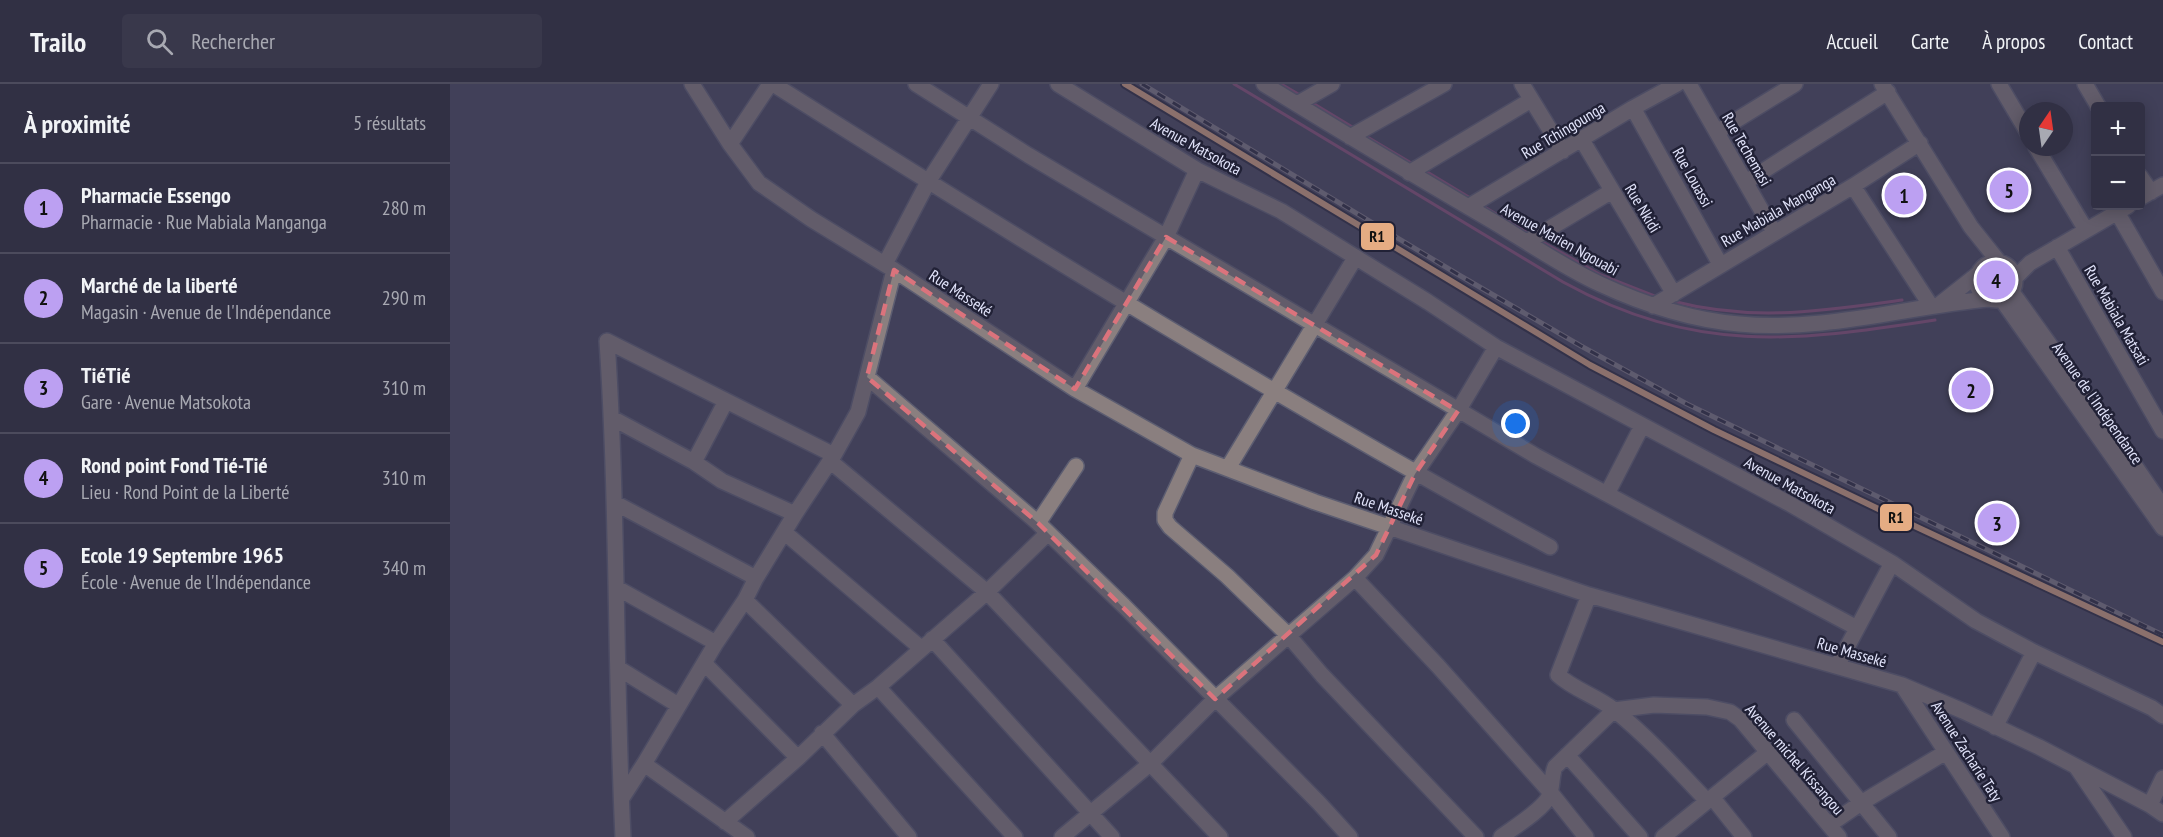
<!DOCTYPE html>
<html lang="fr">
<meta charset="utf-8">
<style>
:root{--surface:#313044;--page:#39384b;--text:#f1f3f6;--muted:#a8a9b2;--line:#4c4b5d;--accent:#bca0f2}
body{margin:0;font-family:"PT Sans Narrow",sans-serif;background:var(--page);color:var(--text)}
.controls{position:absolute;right:18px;top:18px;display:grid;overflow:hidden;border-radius:6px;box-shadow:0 3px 15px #0003}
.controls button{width:54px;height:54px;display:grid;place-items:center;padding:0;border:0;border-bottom:2px solid var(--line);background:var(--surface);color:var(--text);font:30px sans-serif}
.compass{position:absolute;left:1569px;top:18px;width:54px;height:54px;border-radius:50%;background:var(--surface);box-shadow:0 3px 15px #0003;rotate:13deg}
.you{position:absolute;left:1066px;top:340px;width:21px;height:21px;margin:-15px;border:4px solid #fff;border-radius:50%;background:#1a73e8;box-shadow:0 0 0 9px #1a73e833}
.badge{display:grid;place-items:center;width:39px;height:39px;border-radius:50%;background:var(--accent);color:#111;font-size:20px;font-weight:700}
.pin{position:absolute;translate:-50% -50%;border:3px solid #fff;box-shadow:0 2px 6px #0006}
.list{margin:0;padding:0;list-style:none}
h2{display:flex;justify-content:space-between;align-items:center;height:78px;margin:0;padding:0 24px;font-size:26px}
h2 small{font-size:20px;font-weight:400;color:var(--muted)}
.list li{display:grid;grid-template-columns:39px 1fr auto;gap:18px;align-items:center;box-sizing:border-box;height:90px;padding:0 24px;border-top:2px solid var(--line)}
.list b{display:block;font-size:22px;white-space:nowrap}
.list p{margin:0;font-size:20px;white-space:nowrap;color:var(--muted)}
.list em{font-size:20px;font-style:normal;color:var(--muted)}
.icon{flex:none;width:33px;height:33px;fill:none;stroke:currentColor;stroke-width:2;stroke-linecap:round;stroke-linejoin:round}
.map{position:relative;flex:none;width:1713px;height:753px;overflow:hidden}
header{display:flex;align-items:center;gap:36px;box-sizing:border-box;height:84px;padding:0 30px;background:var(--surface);border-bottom:2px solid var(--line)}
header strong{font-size:28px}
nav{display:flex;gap:33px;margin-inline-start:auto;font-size:21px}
.search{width:420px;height:54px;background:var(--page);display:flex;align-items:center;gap:15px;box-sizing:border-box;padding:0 21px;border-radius:6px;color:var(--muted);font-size:22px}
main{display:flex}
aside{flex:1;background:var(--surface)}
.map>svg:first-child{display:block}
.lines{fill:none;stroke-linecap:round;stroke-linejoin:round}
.stream{stroke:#8f4e7a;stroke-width:3}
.minor-casing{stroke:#5c5d71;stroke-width:18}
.minor{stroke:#8a7f7f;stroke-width:15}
.rail-casing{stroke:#827c88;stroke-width:5}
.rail{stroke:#212136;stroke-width:3;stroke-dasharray:9;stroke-linecap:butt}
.rail-1-casing{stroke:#212136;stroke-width:10}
.rail-1{stroke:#e5ac83;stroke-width:6}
.marked{fill:none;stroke:#db737c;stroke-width:4.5;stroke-dasharray:12 8;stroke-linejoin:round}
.labels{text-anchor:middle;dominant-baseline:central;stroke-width:5;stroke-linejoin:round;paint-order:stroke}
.street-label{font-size:16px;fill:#e2e4fb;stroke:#212136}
.line-badge{stroke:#212136;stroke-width:2}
.pale-badge-label{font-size:16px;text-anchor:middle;font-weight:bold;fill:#111}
</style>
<header>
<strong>Trailo</strong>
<div class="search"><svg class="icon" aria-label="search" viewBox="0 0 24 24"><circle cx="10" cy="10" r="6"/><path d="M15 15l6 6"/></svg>Rechercher</div>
<nav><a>Accueil</a><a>Carte</a><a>À propos</a><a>Contact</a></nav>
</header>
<main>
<aside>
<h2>À proximité<small>5 résultats</small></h2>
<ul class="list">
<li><span class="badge">1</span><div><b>Pharmacie Essengo</b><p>Pharmacie · Rue Mabiala Manganga</p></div><em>280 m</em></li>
<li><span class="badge">2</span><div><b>Marché de la liberté</b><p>Magasin · Avenue de l'Indépendance</p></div><em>290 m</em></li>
<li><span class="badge">3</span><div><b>TiéTié</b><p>Gare · Avenue Matsokota</p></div><em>310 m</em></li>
<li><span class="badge">4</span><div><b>Rond point Fond Tié-Tié</b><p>Lieu · Rond Point de la Liberté</p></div><em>310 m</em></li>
<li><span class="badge">5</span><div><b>Ecole 19 Septembre 1965</b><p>École · Avenue de l'Indépendance</p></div><em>340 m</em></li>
</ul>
</aside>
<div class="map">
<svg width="1713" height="753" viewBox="0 0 1713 753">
<rect width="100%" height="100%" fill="#41405a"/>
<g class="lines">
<path class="stream" d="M784,0L1113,198C1244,270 1344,258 1485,236
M831,0L850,11
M861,18L904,44
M914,51L963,80
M974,86L1022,115
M1033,122L1081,151
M1089,156L1151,191L1207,213
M1222,217C1303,238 1371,227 1452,216"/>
<defs>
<path id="minor" d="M242,0L280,60L309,99L361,135L444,186L625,305L742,371L865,418L1139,511L1452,601L1513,627L1589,663L1700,721L1713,730
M323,0C578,161 835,319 1100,463
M466,0L578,71L1086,372L1407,544
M608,0L747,86L831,127L978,218L1046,263L1340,420L1442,479L1526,537L1584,568L1702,624L1713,632
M814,0C890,47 967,93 1044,138C1079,159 1113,183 1150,200C1193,220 1242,236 1289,240C1373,248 1455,223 1538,215
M1072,0L1113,67
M1239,0L1324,148
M1432,0L1521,143L1549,178
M1549,0L1578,49
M1635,0L1648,22
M847,20L882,0
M1183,24L1270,180
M1267,48L1345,0
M900,53L994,0
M1132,56L1224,210
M280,60L320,0
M1586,63L1636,146
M959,89L1081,16
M1690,92L1701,108
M1296,98L1438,8
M1403,102L1481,222
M1690,114L1713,101
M1018,123L1183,24L1227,0
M1667,128L1713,208
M1077,158L1162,107
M1607,163L1713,347
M1527 197a19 19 0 1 1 38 0a19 19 0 1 1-38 0Z
M435,180L478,98L541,0
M1565,194L1580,179L1678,122
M1562,208L1655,338L1713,423
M1552,216L1713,444
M1490,220L1528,190
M1203,222L1403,102L1470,59
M417,293L588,439L674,522L869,719L900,753
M625,305L716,153L747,86
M162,334L244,378L272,397L345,430
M742,371L715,429V436L720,443L777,492L838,551L872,591L1026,753
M380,377L537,508L770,753
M244,378L276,317
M778,384L905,174
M1157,410L1192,342
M165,419L306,494
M588,439L626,382
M334,448L472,565
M905,494L988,582L1101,709L1136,753
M167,504L266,559
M1139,511L1108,591C1123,605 1146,612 1163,625C1197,652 1227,685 1257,717
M295,516L403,621
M482,555L662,753
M254,579L348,674
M1387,582L1442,479
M168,584L228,621
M1452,601L1552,753
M428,603L565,753
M1344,636L1439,753
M1545,643L1584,568
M372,649L459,753
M1117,671L1190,753
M194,680L297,753
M1627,684L1674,753
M1262,713L1294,753
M172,714L194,680L266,559L295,516L306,494L345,430L384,371L408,328L444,186
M1700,721L1713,694
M275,738L348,674L403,621L428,603L537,508L598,449
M1379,741L1411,719L1496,668
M173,753C165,588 168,422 157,257L384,371
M612,753L701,679L765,615L905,494L926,471L965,390L1008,327L1046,263
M1051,753C1063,744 1094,725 1099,712C1103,702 1101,693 1105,683L1164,626L1204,621L1257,623L1280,628L1290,635L1389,753
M1213,753L1318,668"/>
</defs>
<use href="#minor" class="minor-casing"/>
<use href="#minor" class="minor"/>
<defs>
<path id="rail" d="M692,0L1009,191L1131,262L1237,320L1713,551"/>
</defs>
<use href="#rail" class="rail-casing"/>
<use href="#rail" class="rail"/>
<defs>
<path id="rail-1" d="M675,0L1140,281L1264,346L1441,431L1713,558"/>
</defs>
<use href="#rail-1" class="rail-1-casing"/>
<use href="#rail-1" class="rail-1"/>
</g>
<path d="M0 0H1713V753H0ZM716,153L1008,327L965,390L926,471L765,615L588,439L417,293L444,186L625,305Z" fill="#41405a" fill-opacity=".55" fill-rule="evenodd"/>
<path class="marked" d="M716,153L1008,327L965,390L926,471L765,615L588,439L417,293L444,186L625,305Z"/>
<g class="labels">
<g class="street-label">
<text transform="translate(1113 46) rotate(-31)">Rue Tchingounga</text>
<text transform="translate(746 62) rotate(29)">Avenue Matsokota</text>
<text transform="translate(1297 65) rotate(60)">Rue Techemasi</text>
<text transform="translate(1243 93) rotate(61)">Rue Louassi</text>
<text transform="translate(1193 124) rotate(59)">Rue Nkidi</text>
<text transform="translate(1328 126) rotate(-30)">Rue Mabiala Manganga</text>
<text transform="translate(1110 155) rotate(29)">Avenue Marien Ngouabi</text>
<text transform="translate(511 209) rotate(33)">Rue Masseké</text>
<text transform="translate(1667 231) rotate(60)">Rue Mabiala Matsati</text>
<text transform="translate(1648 319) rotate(55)">Avenue de l'Indépendance</text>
<text transform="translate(1340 401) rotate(29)">Avenue Matsokota</text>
<text transform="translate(939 424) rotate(19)">Rue Masseké</text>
<text transform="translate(1402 568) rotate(16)">Rue Masseké</text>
<text transform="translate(1517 667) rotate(57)">Avenue Zacharie Taty</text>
<text transform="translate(1345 675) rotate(49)">Avenue michel Kissangou</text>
</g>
</g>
<g class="line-badge">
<rect x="910" y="138" width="35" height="29" rx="6" fill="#e5ac83"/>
<rect x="1429" y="419" width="34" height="29" rx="6" fill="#e5ac83"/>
</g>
<g class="pale-badge-label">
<text x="927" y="158">R1</text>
<text x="1446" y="439">R1</text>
</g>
</svg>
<div class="controls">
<button>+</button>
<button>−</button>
</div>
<svg class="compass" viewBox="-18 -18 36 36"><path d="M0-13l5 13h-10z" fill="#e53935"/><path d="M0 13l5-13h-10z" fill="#a8a9b2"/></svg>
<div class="you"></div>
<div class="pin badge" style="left:1454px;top:111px">1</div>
<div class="pin badge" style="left:1521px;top:306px">2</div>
<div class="pin badge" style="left:1547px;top:439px">3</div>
<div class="pin badge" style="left:1546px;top:196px">4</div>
<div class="pin badge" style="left:1559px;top:106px">5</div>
</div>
</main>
